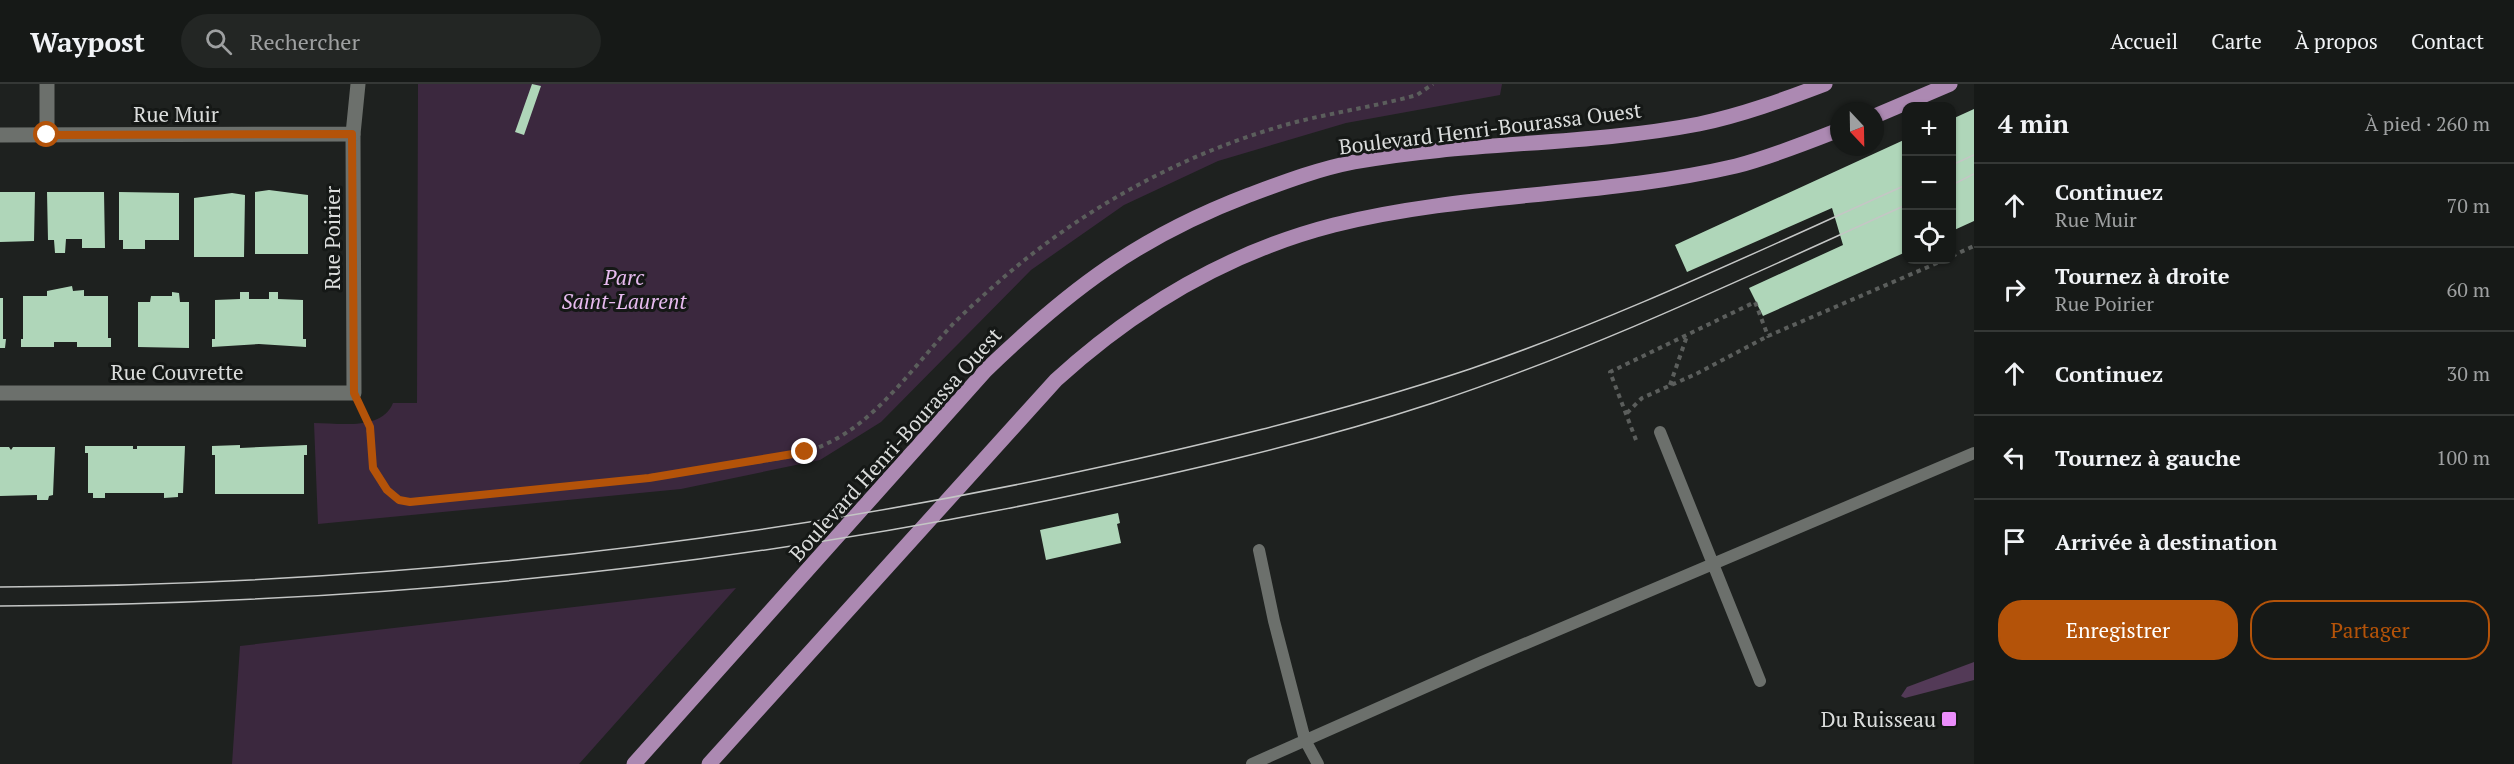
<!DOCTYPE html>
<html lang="fr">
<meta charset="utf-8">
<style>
:root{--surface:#161917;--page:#232624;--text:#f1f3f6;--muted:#9ea0a1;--line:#353836;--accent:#b45309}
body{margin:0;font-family:"PT Serif",serif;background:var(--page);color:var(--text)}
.controls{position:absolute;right:18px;top:18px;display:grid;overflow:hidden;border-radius:12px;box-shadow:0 2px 4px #0004}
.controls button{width:54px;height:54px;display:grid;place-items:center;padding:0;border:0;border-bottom:2px solid var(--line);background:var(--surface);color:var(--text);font:30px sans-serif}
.compass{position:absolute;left:1830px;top:18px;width:54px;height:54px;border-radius:50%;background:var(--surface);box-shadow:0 2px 4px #0004;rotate:158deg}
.stop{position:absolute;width:18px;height:18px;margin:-14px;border:4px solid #b45309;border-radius:50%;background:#fff}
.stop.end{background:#b45309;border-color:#fff;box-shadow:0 2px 6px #0008}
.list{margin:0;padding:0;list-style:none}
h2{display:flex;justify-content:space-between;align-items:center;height:78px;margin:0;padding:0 24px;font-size:26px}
h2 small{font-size:20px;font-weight:400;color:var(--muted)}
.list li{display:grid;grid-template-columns:39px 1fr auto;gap:18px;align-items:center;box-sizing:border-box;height:84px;padding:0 24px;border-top:2px solid var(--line)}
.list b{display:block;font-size:22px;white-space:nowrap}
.list p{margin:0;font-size:20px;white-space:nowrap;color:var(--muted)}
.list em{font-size:20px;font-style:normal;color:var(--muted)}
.actions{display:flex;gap:12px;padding:18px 24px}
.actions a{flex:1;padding:14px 0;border:2px solid var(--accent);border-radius:24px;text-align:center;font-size:21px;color:var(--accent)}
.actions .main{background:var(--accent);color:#fff}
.icon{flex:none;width:33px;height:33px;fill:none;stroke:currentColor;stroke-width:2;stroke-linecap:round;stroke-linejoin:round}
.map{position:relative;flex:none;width:1974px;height:680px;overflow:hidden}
header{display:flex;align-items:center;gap:36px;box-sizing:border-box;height:84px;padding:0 30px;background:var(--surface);border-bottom:2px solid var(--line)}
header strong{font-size:28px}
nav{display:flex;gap:33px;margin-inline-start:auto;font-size:21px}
.search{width:420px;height:54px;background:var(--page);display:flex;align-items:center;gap:15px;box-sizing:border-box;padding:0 21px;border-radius:33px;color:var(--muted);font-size:22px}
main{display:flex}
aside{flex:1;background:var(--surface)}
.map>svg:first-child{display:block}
.green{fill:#3b283e}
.forest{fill:#533a57}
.building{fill:#afd6b9}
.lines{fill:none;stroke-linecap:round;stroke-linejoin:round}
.path{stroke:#5b5e5c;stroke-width:4;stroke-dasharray:4.5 4.5;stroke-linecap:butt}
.lane{stroke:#6c706c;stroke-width:12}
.street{stroke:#6c706c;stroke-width:15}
.secondary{stroke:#6c706c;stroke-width:15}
.primary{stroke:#ac89b2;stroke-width:15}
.tram{stroke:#c4c6c5;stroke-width:1.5}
.route{stroke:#b45309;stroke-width:8}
.poi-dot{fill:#eb8dfb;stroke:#151816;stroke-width:2}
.labels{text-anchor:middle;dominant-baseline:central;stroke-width:6;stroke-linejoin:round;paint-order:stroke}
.street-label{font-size:21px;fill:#dbdddc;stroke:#151816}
.park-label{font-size:21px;font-style:italic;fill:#e7baef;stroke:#151816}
.poi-label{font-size:21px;fill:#dbdddc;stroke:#151816;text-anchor:end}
</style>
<header>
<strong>Waypost</strong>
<div class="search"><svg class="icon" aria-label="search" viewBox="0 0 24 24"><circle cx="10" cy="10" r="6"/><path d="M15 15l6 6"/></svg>Rechercher</div>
<nav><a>Accueil</a><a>Carte</a><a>À propos</a><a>Contact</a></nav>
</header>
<main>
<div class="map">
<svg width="1974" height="680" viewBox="0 0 1974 680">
<rect width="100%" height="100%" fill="#1e211f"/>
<path class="green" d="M418,0H1502L1500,11L1346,39L1218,77L1124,121L1031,186L881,338L820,376L681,405L318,440L314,339C339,339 382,347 393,319H417Z
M736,504L579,680H232L240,562Z"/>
<path class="forest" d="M1974,578V596L1905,614L1901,612L1907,603Z"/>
<path class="building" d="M532,0L541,2L524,51L515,48Z
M1974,25V137L1952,147V35Z
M1906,55V168L1763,232L1749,204L1843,161L1832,124L1687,188L1675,161Z
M269,106L308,111V170H255V108Z
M0,108H35L34,157L0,158Z
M47,108H104L105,164H82V155H66L65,169H55L54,156H48Z
M119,108L179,109V156H145V165H123V156H119Z
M232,109L245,111L244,173H194V114Z
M72,202L73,207L84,206V212H108V254H111V263H77V258H54V263H21V255H23V212H47V207Z
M172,208L179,209L180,218H189V264L138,263V218H150L151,212H172Z
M240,208H249V215H269V208H278V215L303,216V255H306V263L259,260L212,263V255H215V216L240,215Z
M0,214H3V255H6L5,264H0Z
M240,361V364L307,361V371H304V410H215V371H212V362Z
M85,362H133V365H137V362H185L183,409H178V413L164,414V409H105V414H93V409H88V369H85Z
M0,363H9L11,366L13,363H55L53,411L49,412L48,416H37V411L0,412Z
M1118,429L1120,439L1117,440L1121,459L1046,476L1040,446Z"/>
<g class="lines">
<path class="path" d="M1952,172L1974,162
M1670,301L1687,252
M363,329C378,360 362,409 410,418C509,410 608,399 707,384C747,378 792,377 828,359C879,335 916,279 954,239C970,223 987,208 1004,193C1088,121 1188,67 1296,38C1336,28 1377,22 1417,11L1433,0
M1627,329L1642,314L1696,290L1768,252
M1636,356L1610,288L1755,218L1768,252L1944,176"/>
<path class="lane" d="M1660,348L1760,597
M1259,466L1274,537L1305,656L1318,680
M1252,680L1482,578L1974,369"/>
<path class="street" d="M47,51V0
M0,309H354L353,50"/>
<path class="secondary" d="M0,51L353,50L358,0"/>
<path class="primary" d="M1875,32L1950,0
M634,680L986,286C1071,204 1139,153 1249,111C1284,98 1318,85 1354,78C1468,57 1585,62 1699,40C1742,31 1783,16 1825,0
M709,680L1056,296C1135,224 1229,168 1334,141C1465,108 1604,113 1736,82C1771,73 1806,59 1839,46"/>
<path class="tram" d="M1952,81L1974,71
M1952,101L1974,90
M0,503C352,501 705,466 1049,394C1191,364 1332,331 1470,285C1619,234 1762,165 1906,101
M0,522C352,520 705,487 1050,416C1179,389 1308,360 1433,319C1596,265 1750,191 1906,121"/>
</g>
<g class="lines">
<path class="route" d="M47,51L352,50L354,309L370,343L373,384L387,406L399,416L410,418L649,394L805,368"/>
</g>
<rect class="poi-dot" x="1941" y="627" width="16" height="16" rx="3"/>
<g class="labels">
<g class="street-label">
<text x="176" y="30">Rue Muir</text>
<text transform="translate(1490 44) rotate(-7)">Boulevard Henri-Bourassa Ouest</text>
<text transform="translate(332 154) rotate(-90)">Rue Poirier</text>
<text x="177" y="288">Rue Couvrette</text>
<text transform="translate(895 360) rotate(-48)">Boulevard Henri-Bourassa Ouest</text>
</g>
<g class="park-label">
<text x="624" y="193">Parc<tspan x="624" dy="24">Saint-Laurent</tspan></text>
</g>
<g class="poi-label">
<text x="1936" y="635">Du Ruisseau</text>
</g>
</g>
</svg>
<div class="controls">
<button>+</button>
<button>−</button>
<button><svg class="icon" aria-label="locate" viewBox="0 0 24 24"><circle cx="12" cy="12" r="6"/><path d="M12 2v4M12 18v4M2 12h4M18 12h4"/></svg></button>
</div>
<svg class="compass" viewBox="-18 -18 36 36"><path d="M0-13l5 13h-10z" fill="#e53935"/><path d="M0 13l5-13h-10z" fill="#9ea0a1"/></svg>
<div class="stop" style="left:47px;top:51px"></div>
<div class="stop end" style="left:805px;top:368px"></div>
</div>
<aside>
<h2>4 min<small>À pied · 260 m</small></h2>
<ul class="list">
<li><svg class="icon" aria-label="ahead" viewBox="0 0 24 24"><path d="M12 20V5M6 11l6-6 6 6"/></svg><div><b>Continuez</b><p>Rue Muir</p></div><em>70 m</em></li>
<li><svg class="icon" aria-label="right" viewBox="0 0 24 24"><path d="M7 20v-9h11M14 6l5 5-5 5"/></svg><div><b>Tournez à droite</b><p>Rue Poirier</p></div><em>60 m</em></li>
<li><svg class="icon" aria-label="ahead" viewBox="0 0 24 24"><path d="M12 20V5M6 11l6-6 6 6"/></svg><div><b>Continuez</b></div><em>30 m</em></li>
<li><svg class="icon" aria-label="left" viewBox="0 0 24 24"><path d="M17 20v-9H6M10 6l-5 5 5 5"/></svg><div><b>Tournez à gauche</b></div><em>100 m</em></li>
<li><svg class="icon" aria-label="arrive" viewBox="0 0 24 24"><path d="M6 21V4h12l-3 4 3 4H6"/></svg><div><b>Arrivée à destination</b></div></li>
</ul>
<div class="actions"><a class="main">Enregistrer</a><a>Partager</a></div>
</aside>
</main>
